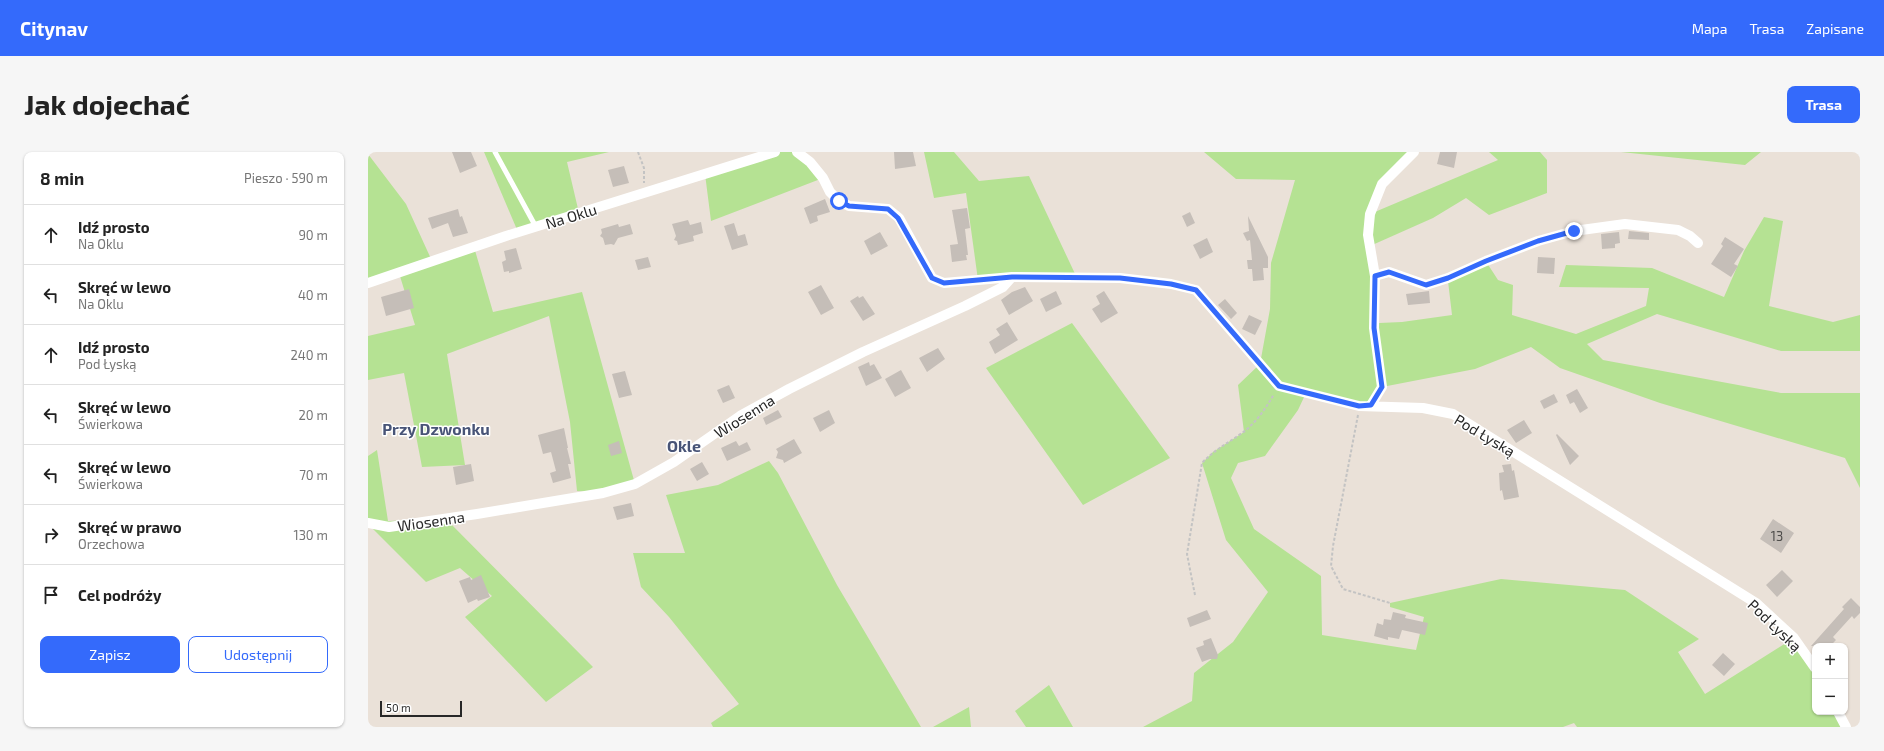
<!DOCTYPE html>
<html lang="pl">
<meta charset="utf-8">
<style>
:root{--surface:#fff;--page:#f6f6f6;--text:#222;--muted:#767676;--line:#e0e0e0;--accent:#346afb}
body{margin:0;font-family:"Exo 2",sans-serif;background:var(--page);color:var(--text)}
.controls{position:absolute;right:12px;bottom:12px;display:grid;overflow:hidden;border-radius:8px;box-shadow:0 1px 3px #0004}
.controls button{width:36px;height:36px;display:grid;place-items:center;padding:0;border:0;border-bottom:1px solid var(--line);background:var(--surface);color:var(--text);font:20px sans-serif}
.scale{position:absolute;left:12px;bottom:10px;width:82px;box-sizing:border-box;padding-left:4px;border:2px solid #272727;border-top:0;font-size:11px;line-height:14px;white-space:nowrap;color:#272727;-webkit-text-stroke:3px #fff;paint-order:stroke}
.stop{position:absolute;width:12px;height:12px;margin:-9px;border:3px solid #346afb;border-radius:50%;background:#fff}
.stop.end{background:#346afb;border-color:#fff;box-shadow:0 1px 4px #0008}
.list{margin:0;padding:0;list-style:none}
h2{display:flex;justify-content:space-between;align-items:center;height:52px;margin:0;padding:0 16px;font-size:17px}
h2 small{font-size:13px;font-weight:400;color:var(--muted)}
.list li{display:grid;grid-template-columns:26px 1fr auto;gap:12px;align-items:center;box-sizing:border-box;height:60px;padding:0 16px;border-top:1px solid var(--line)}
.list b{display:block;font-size:15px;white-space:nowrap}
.list p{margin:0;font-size:13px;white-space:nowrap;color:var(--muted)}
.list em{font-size:13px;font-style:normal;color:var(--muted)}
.actions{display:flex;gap:8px;padding:12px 16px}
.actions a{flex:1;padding:9px 0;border:1px solid var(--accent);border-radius:8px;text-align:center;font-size:14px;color:var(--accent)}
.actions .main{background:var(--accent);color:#fff}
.icon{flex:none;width:22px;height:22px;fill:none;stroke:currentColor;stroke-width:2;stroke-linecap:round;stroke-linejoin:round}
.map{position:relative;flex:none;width:1492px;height:575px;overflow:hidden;border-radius:8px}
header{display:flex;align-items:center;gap:24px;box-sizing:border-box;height:56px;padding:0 20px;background:var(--accent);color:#fff}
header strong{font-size:19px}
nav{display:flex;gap:22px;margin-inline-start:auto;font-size:14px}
.intro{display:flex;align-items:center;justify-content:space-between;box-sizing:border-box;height:96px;padding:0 24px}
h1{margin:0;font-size:28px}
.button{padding:10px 18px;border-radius:8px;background:var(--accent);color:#fff;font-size:14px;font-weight:700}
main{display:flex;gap:24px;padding:0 24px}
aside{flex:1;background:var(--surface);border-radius:8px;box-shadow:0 1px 3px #0004}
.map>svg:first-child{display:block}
.green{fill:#b5e293}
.building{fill:#c5beb8}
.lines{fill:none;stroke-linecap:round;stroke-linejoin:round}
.path{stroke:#c3c3c3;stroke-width:2;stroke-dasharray:3 2;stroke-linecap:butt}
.service{stroke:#fff;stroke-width:5}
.minor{stroke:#fff;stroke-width:10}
.route{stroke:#346afb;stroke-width:5}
.labels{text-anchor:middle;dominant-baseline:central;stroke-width:3;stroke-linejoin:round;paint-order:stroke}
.number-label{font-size:13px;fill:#4e4d4b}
.street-label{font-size:15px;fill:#272727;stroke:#fff}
.neighbourhood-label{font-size:16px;font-weight:bold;fill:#485477;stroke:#fff}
</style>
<header>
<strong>Citynav</strong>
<nav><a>Mapa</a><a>Trasa</a><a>Zapisane</a></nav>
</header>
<div class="intro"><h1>Jak dojechać</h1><a class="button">Trasa</a></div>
<main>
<aside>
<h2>8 min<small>Pieszo · 590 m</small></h2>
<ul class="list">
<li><svg class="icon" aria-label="ahead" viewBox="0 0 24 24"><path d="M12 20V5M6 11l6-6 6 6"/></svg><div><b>Idź prosto</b><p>Na Oklu</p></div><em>90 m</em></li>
<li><svg class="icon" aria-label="left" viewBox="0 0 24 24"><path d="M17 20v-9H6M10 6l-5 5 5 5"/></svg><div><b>Skręć w lewo</b><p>Na Oklu</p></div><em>40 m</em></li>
<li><svg class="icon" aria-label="ahead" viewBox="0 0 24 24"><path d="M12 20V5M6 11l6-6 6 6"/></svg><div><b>Idź prosto</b><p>Pod Łyską</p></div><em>240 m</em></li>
<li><svg class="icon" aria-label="left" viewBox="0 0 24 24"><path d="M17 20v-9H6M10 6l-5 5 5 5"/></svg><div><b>Skręć w lewo</b><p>Świerkowa</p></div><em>20 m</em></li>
<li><svg class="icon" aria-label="left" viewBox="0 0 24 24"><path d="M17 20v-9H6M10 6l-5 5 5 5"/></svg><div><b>Skręć w lewo</b><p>Świerkowa</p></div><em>70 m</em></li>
<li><svg class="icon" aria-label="right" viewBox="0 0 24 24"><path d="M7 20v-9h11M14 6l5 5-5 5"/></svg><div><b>Skręć w prawo</b><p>Orzechowa</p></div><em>130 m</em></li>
<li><svg class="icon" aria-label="arrive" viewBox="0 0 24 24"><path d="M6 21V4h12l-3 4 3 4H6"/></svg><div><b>Cel podróży</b></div></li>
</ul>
<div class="actions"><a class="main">Zapisz</a><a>Udostępnij</a></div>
</aside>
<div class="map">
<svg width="1492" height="575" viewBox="0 0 1492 575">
<rect width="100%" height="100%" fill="#eae1d8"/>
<path class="green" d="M116,0H241L199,10L211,61L150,80Z
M405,0H429L455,26L343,69L337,22Z
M556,0H586L611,29L661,24L709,126L610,128L598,41L566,46Z
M836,0H1046L1014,32L1002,62L1130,8L1121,0H1172L1179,8V41L1121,63L1098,46L1065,66L1002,94L1011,171L1034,170L1084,163L1080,129L1119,111L1130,128L1145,133L1144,163L1208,182L1278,154L1281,136L1191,135L1198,113L1284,116L1356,145L1376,99L1396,65L1415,69L1401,154L1465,170L1492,163V199H1413L1289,162L1219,192L1235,208L1413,241H1492V336L1477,306L1292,251L1192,216L1163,195L1107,217L1014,235L1003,253L938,241L930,258L897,304L870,311L863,326L886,377L953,424L954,483L1048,498L1056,465L1022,455V451L1133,427L1257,438L1331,487L1310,500L1337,542L1426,486L1447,516V560H1470L1478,575H1209L1206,571L1195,575H775L824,549L826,521L865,490L900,440L858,388L834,311L845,300L876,280L870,233L892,212L902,157L903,111L927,28L868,27Z
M1253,0H1393L1377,13Z
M0,2L38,52L64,109L106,95L125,160L214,140L267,332L235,341L209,339L202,270L181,164L79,202L97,313L54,315L36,221L0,228V184L47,173L31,121L0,131Z
M704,171L802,306L715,353L618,216Z
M9,298L20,369L77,366L225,515L178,550L97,465L124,444L92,416L58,430L0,372V304Z
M401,309L410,321L469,433L553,575H345L343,571L371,552L301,465L273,435L265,401H317L298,343L350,333Z
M681,533L705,575H658L647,559Z
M601,555L603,575H565Z"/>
<path class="building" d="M84,0H103L109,14L92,21Z
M526,0H545L548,14L527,17Z
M1072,0H1089L1086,16L1069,12Z
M256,14L261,31L245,35L240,18Z
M457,47L462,60L449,64L450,69L442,72L436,56Z
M599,56L602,76L597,77L600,103H598L599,108L584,110L582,93L590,92L584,58Z
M90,57L92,65L94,64L100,81L85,85L80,71L64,77L60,66Z
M822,60L827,71L819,75L814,64Z
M880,64L900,105V116H895L896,128L885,129L884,117H880L879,108H884L882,88L879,89L875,81L881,79Z
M320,68L322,73L333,70L335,81L325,84L326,89L310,93L309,89L306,88L308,84L304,72Z
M366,71L370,84L377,82L380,93L364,98L356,74Z
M250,72L251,75L262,72L265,82L250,86L246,93L243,92L237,93L235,86L232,84L234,81L233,77Z
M1261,79L1281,81V88L1260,87Z
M512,80L520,94L503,103L496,89Z
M1251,80L1252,91L1247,92V96L1234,97L1233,82Z
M1357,85L1376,97L1366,112L1370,114L1363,125L1343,112L1355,94L1353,92Z
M839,86L845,100L832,107L825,93Z
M148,96L154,117L141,121V119L136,120L134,110L138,108L136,99Z
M280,105L283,115L270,118L267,108Z
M1170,105L1187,106L1186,122L1169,121Z
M453,133L466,156L453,163L440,140Z
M657,135L665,149L641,163L633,148L644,140Z
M41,137L46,156L18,164L13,145Z
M688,139L694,152L678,160L672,147Z
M736,139L750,161L733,171L724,157L732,152L728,144Z
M1061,139L1062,151L1040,153L1038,142Z
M490,144L491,146L495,144L507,162L495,169L482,149Z
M857,147L869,161L863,167L850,153Z
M881,163L894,169L887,183L874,177Z
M639,170L650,188L627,202L621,190L632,183L628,177Z
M570,196L577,207L559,220L551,206Z
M501,210L502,214L506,212L514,226L498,234L490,215Z
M533,218L543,236L527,245L517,227Z
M257,219L264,243L251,246L244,222Z
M361,233L367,246L355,251L349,238Z
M1209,237L1220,256L1212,261L1206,250L1202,252L1198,243Z
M1186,242L1190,250L1176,257L1172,249Z
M410,258L414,265L398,273L395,266Z
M461,258L467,271L452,280L445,266Z
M1156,268L1164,281L1148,291L1139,278Z
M196,276L200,296H199L203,312H200L203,326L185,331L182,321L188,319L183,300L175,302L170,283Z
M1189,282L1211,304L1202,313L1188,283Z
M426,287L434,301L416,311L415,308L408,306L410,300L408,297Z
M251,289L254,301L243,304L240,293Z
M368,289L371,294L379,290L383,298L359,309L353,296Z
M334,310L341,322L329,329L322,317Z
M103,312L106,329L88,333L85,315Z
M1143,312L1144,319L1146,318L1151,345L1136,348L1134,338L1132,339L1131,321L1136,320L1134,313Z
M263,351L266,364L249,368L245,355Z
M1405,367L1426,381L1413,401L1392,387Z
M1414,418L1425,429L1409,445L1398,433Z
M113,423L122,445L110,449L109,447L100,451L91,429L102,425L103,428Z
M1483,446L1492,455V461L1486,467L1484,464L1465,485L1468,488L1462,494H1443L1476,457L1474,455Z
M839,458L843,467L822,475L819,466Z
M1025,460L1038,463L1037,466L1060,471L1057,483L1034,478L1031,487L1020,485V488L1006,484L1009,471L1015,473L1016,467L1023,468Z
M843,486L850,503L849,507H842L834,510L828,496L836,493L835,489Z
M1355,501L1367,512L1356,524L1344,513Z"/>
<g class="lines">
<path class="path" d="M270,0L276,16V31
M990,263L965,394L963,414L975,437L1022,451
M827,443L819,402L834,311C846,298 860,291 874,281C888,271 898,256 906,242"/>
<path class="service" d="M127,0L168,75"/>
<path class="minor" d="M429,0L442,10L455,26L462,40L471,49L481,54L520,57L531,66L564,126L576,131L644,125L752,126L803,132L828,138L911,234L991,254L1055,256L1085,262L1388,451L1426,486L1447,516
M1007,124L1021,120L1058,133L1080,126L1118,109L1170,89L1206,79L1257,72L1310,78L1322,84L1330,91
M0,131L138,84L407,0
M1003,253L1014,235L1006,176L1007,124L1000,83L1002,62L1014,32L1046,0
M0,371L21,375L109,362L235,341L267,332L306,310L372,264L421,237L495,200L597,154L635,135L644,125
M1470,560L1478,575"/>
</g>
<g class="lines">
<path class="route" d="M471,49L481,54L520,57L530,66L564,126L576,131L644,125L752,126L803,132L828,138L911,234L991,254L1003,253L1014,235L1006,176L1007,124L1021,120L1058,133L1080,126L1118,109L1170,89L1206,79"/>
</g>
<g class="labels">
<g class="number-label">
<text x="1409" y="384">13</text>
</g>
<g class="street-label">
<text transform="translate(203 64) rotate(-17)">Na Oklu</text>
<text transform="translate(376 264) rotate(-32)">Wiosenna</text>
<text transform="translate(1117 283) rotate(31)">Pod Łyską</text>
<text transform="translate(63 369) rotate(-8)">Wiosenna</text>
<text transform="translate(1407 473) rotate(44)">Pod Łyską</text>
</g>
<g class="neighbourhood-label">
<text x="68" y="276">Przy Dzwonku</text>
<text x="316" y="293">Okle</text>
</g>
</g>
</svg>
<div class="controls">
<button>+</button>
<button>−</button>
</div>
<div class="scale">50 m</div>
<div class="stop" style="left:471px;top:49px"></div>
<div class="stop end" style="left:1206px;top:79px"></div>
</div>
</main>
